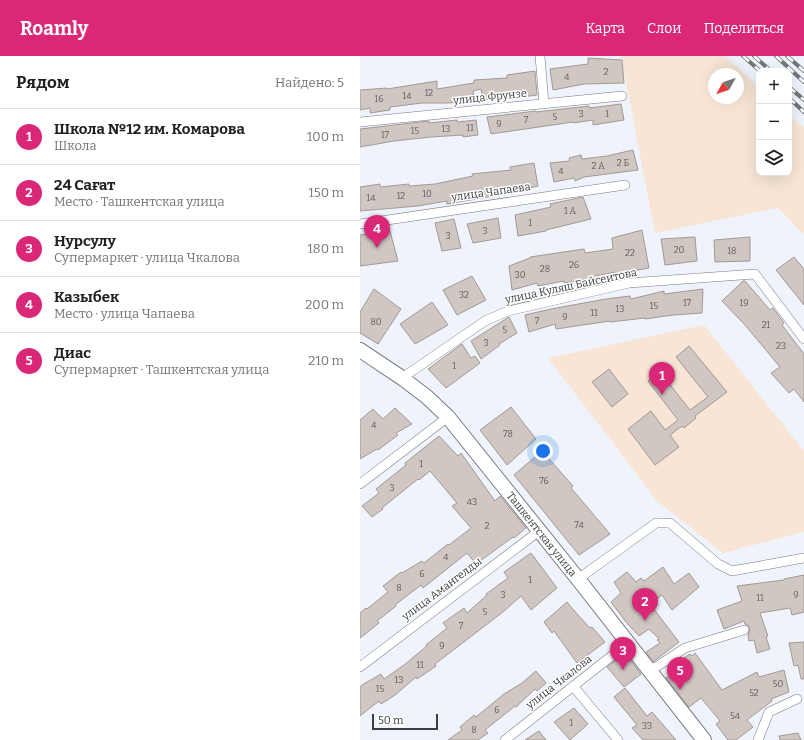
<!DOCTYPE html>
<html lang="ru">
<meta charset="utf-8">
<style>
:root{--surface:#fff;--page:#f6f6f6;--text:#202124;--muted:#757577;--line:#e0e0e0;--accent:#db2777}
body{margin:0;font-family:Bitter,serif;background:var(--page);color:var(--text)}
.controls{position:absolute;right:12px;top:12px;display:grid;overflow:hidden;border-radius:8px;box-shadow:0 4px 16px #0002}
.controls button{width:36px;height:36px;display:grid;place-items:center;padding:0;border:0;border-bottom:1px solid var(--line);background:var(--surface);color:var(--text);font:20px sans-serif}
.compass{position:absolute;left:348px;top:12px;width:36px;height:36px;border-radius:50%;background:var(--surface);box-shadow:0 4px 16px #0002;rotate:230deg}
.scale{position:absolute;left:12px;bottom:10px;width:66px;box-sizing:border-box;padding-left:4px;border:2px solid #3b3d40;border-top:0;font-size:11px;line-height:14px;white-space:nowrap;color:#3b3d40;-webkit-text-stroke:3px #fff;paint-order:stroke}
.you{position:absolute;left:183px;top:395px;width:14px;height:14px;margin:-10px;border:3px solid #fff;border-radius:50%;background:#1a73e8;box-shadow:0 0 0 6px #1a73e833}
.badge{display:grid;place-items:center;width:26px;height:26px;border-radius:50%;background:var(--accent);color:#fff;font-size:13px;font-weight:700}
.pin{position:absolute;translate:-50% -33px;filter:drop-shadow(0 1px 2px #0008)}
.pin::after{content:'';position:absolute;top:21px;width:14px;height:12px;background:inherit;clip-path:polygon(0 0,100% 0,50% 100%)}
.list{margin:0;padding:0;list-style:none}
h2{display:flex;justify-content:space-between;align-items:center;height:52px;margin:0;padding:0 16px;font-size:17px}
h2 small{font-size:13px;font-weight:400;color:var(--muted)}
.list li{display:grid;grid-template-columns:26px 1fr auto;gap:12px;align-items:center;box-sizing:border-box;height:56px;padding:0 16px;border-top:1px solid var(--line)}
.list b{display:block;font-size:15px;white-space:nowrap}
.list p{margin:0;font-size:13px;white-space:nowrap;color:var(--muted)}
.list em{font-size:13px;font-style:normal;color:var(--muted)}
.icon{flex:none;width:22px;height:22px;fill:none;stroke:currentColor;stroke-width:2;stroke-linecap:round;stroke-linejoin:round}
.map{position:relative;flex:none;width:444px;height:684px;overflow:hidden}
header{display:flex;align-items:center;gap:24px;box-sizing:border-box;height:56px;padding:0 20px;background:var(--accent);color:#fff}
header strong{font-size:19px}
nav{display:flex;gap:22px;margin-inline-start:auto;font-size:14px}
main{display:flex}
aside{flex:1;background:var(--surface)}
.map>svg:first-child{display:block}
.industrial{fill:#f8e5d5;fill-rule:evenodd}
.building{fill:#d0c7c2;stroke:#a29995}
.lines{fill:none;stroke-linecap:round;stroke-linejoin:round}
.street-casing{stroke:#777a82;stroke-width:10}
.primary-casing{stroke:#777a82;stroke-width:16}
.street{stroke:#fff;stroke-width:9}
.primary{stroke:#fff;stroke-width:14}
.rail-casing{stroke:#72757a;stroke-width:4}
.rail{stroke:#fff;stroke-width:2.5;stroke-dasharray:8;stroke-linecap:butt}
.labels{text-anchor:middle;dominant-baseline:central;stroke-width:3;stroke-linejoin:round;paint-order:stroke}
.number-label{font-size:9px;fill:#606060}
.street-label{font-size:11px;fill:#3b3d40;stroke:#fff}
</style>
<header>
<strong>Roamly</strong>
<nav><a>Карта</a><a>Слои</a><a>Поделиться</a></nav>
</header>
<main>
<aside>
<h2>Рядом<small>Найдено: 5</small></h2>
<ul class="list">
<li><span class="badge">1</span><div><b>Школа №12 им. Комарова</b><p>Школа</p></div><em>100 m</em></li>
<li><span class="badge">2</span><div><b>24 Сағат</b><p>Место · Ташкентская улица</p></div><em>150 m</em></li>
<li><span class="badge">3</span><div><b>Нурсулу</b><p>Супермаркет · улица Чкалова</p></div><em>180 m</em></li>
<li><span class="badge">4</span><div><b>Казыбек</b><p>Место · улица Чапаева</p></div><em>200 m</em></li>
<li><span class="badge">5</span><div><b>Диас</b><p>Супермаркет · Ташкентская улица</p></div><em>210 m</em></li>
</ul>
</aside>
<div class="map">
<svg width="444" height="684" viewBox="0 0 444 684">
<rect width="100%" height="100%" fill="#eff3fb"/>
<path class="industrial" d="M261,0H365L399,31V117H429V59L444,72V179L418,152L295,177ZM354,18H378V42H354Z
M344,269L444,395V476L363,497L297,445L188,302Z"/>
<path class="building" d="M228,2L262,4L264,27L224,28L193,34L190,13L228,8Z
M175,15L177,39L147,43V41L123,44L121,33L113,35L114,45L87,47H62L30,51V54L10,57V52L0,54V34L27,32V33L77,25V33L114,27V24L147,22V19Z
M261,48L264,64L233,69V64L213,67V66L131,78L127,61L176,55V56L229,50V52Z
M97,64V66L116,64L118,79L103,81V79L71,81L34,85L0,91V73L69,65V67Z
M273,94L278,114L224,121L215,125L214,122L194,126L190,107L210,105L209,102L221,99L222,103L247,100Z
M174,107L178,130L145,138L87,148V145L58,150L0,155V131L20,128V131L49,128V130L75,128L113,120L112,118L151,114L150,111Z
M223,141L231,163L186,174V175L158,180L155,159L191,151L190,148Z
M138,162L141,182L113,187L107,168Z
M94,163L101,192L82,195L75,167Z
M282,174L289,212L256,218V216L229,221V223L204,227V225L178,230L177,227L152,234L149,210L170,202V201L224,193L225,197L253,193L252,182Z
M30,175L38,205L0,210V179Z
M335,181L337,205L305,209L301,183Z
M390,181V205L355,206L354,184Z
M434,201L444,213V249L416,214Z
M112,220L126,244L97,259L83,234Z
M383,225H385L410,254L413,252L424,267L422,269L444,298V346L434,333L429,337L411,317L420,311L385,269L362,245Z
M14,233L41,253L18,288L0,277V256Z
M343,233L342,257L313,259L285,263V262L250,266V265L196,273L195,268L169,276L165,259L191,253L246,243L270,240L271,243L304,235V238Z
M72,246L88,269L55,288L40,268Z
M149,261L157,277L139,288L140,289L121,303L111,285Z
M102,288L111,302L115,300L120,307L86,332L68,313Z
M329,290L367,336L335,360L336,362L324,372L322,370L310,379L319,391L295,409L268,373L291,355L305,374L318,364L288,325L300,316L330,354L348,341L316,301Z
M249,313L268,338L252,351L232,326Z
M151,351L176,383L147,409L120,374Z
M35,352L52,368L36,377L38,379L18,394L17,393L0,403V364L13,353L23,363Z
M79,380L98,400L101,397L135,445L140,440L166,472L154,482L153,481L116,508L107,497L63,532L61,529L35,549L36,550L17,565L19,567L0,582V557L6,552L7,553L28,536L23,530L41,516L42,517L62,505L64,507L88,488L89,489L111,472L92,450L97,447L70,415L59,424L58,423L22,452L23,453L12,461L2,450L19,437L16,433L46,409L45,407Z
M182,395L213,430L211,432L250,478L219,499L154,419Z
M171,497L197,532L171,554L161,540L143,556L75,608L76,610L57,623L56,621L35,639L21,648L19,645L0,660V631L2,629L21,618L24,623L44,609L67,590L66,589L87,572L83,567L104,552L107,557L127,539L126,538L148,522L144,516Z
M303,511L314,528L329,517L339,531L312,554L302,539L290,548L319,586L293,606L286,596L300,587L297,584L299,583L289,573L279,580L266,566L251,546L261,537L254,526L267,516L276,526L281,522L284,525Z
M444,519V556L432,559L430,552L400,557L408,580L406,581L410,593L397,597L394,584L389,585L388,579L390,573L388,569L385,568L384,565L364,573L357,554L382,545L377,530L424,524V523Z
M207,546L218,559L230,572L232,571L245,586L217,607L194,575L192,577L184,566Z
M444,586V623H441L438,609L434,610L429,587Z
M265,597L281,618L264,631L247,611Z
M335,597L362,634L397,616L399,621L424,614L429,636L411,643L412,645L387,664L393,671L376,684H368L356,668L360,665L341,642L329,651L306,622L320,612L316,607L330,598L332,600Z
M176,615L186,627L177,635L175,633L156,651L155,650L125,674L128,677L118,684H88L102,674L100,671L114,659L116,661L144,638L162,627Z
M265,632L287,660L292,656L316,684H283L272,672L277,669L254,641Z
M214,652L228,668L210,684L194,666Z
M179,675L186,684H165Z
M438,677L441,684H420L419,680Z"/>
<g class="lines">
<defs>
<path id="street" d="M180,0L184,48
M0,66L262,40
M0,168L265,129
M42,322L125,265L148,255L269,227L395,218L444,283
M0,428L88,361
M218,523L296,467H310L358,508L372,515L444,502
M0,611L179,475
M290,615L325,592L384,574
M213,630L258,684
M145,684L268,587
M398,684L409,656L437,643"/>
<g id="primary">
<path id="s1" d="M0,294L42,322L67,341L88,361L218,523L344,684"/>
</g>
</defs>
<use href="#street" class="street-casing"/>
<use href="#primary" class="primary-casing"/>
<use href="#street" class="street"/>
<use href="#primary" class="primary"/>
<defs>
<path id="rail" d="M383,0L400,15
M394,0L411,15
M416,0L444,26
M427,0L444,15
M429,31L444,44
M429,42L444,56"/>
</defs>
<use href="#rail" class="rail-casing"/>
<use href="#rail" class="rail"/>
</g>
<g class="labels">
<g class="number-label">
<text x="246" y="16">2</text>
<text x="207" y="21">4</text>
<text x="69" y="37">12</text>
<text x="47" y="40">14</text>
<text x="19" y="43">16</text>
<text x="221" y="58">3</text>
<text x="247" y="58">1</text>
<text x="195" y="61">5</text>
<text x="166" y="64">7</text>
<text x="139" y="68">9</text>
<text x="110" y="72">11</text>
<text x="86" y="73">13</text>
<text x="55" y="75">15</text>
<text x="25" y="79">17</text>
<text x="263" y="107">2 Б</text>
<text x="238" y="110">2 А</text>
<text x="201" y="115">4</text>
<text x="67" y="138">10</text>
<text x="41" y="140">12</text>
<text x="11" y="142">14</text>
<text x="210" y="155">1 А</text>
<text x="170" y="167">1</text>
<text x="125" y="175">3</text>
<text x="88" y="180">3</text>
<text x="319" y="194">20</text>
<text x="372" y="195">18</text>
<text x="270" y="197">22</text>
<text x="214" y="209">26</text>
<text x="185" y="213">28</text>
<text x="160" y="219">30</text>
<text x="104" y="239">32</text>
<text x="327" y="247">17</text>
<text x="384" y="247">19</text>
<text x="294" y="250">15</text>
<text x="260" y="253">13</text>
<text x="234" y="257">11</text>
<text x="205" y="261">9</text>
<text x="177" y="265">7</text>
<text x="16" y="266">80</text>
<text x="406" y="269">21</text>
<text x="145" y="274">5</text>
<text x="126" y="287">3</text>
<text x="421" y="290">23</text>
<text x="94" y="310">1</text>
<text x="14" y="369">4</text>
<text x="148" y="378">78</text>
<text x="61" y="408">1</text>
<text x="184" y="425">76</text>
<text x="32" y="432">3</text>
<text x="112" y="446">43</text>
<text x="219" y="469">74</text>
<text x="127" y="470">2</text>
<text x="86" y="501">4</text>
<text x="62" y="518">6</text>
<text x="170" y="524">1</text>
<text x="39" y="532">8</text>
<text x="143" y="539">3</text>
<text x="436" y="539">9</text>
<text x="400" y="542">11</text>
<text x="125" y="556">5</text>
<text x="101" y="570">7</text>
<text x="82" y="590">9</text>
<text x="60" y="609">11</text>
<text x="39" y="624">13</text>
<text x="418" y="628">50</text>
<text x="20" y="633">15</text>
<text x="394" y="637">52</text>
<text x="137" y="654">6</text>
<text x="375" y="660">54</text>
<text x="211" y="667">1</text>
<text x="287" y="670">33</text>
<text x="114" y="674">8</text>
</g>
<g class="street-label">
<text transform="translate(130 41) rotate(-6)">улица Фрунзе</text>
<text transform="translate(131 136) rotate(-8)">улица Чапаева</text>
<text transform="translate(211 230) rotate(-12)">улица Куляш Байсеитова</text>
<text stroke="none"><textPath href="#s1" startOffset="261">Ташкентская улица</textPath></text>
<text transform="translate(82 533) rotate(-37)">улица Амангелды</text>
<text transform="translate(199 626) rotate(-38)">улица Чкалова</text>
</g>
</g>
</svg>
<div class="controls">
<button>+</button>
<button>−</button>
<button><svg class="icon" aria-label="layers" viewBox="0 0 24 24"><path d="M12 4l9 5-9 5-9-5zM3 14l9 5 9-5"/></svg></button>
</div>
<svg class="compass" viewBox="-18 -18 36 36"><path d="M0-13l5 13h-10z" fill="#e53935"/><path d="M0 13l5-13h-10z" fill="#757577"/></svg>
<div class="scale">50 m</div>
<div class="you"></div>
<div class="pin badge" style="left:302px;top:339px">1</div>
<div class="pin badge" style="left:285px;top:565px">2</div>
<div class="pin badge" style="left:263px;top:614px">3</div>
<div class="pin badge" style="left:17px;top:192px">4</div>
<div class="pin badge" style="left:320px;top:634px">5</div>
</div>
</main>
